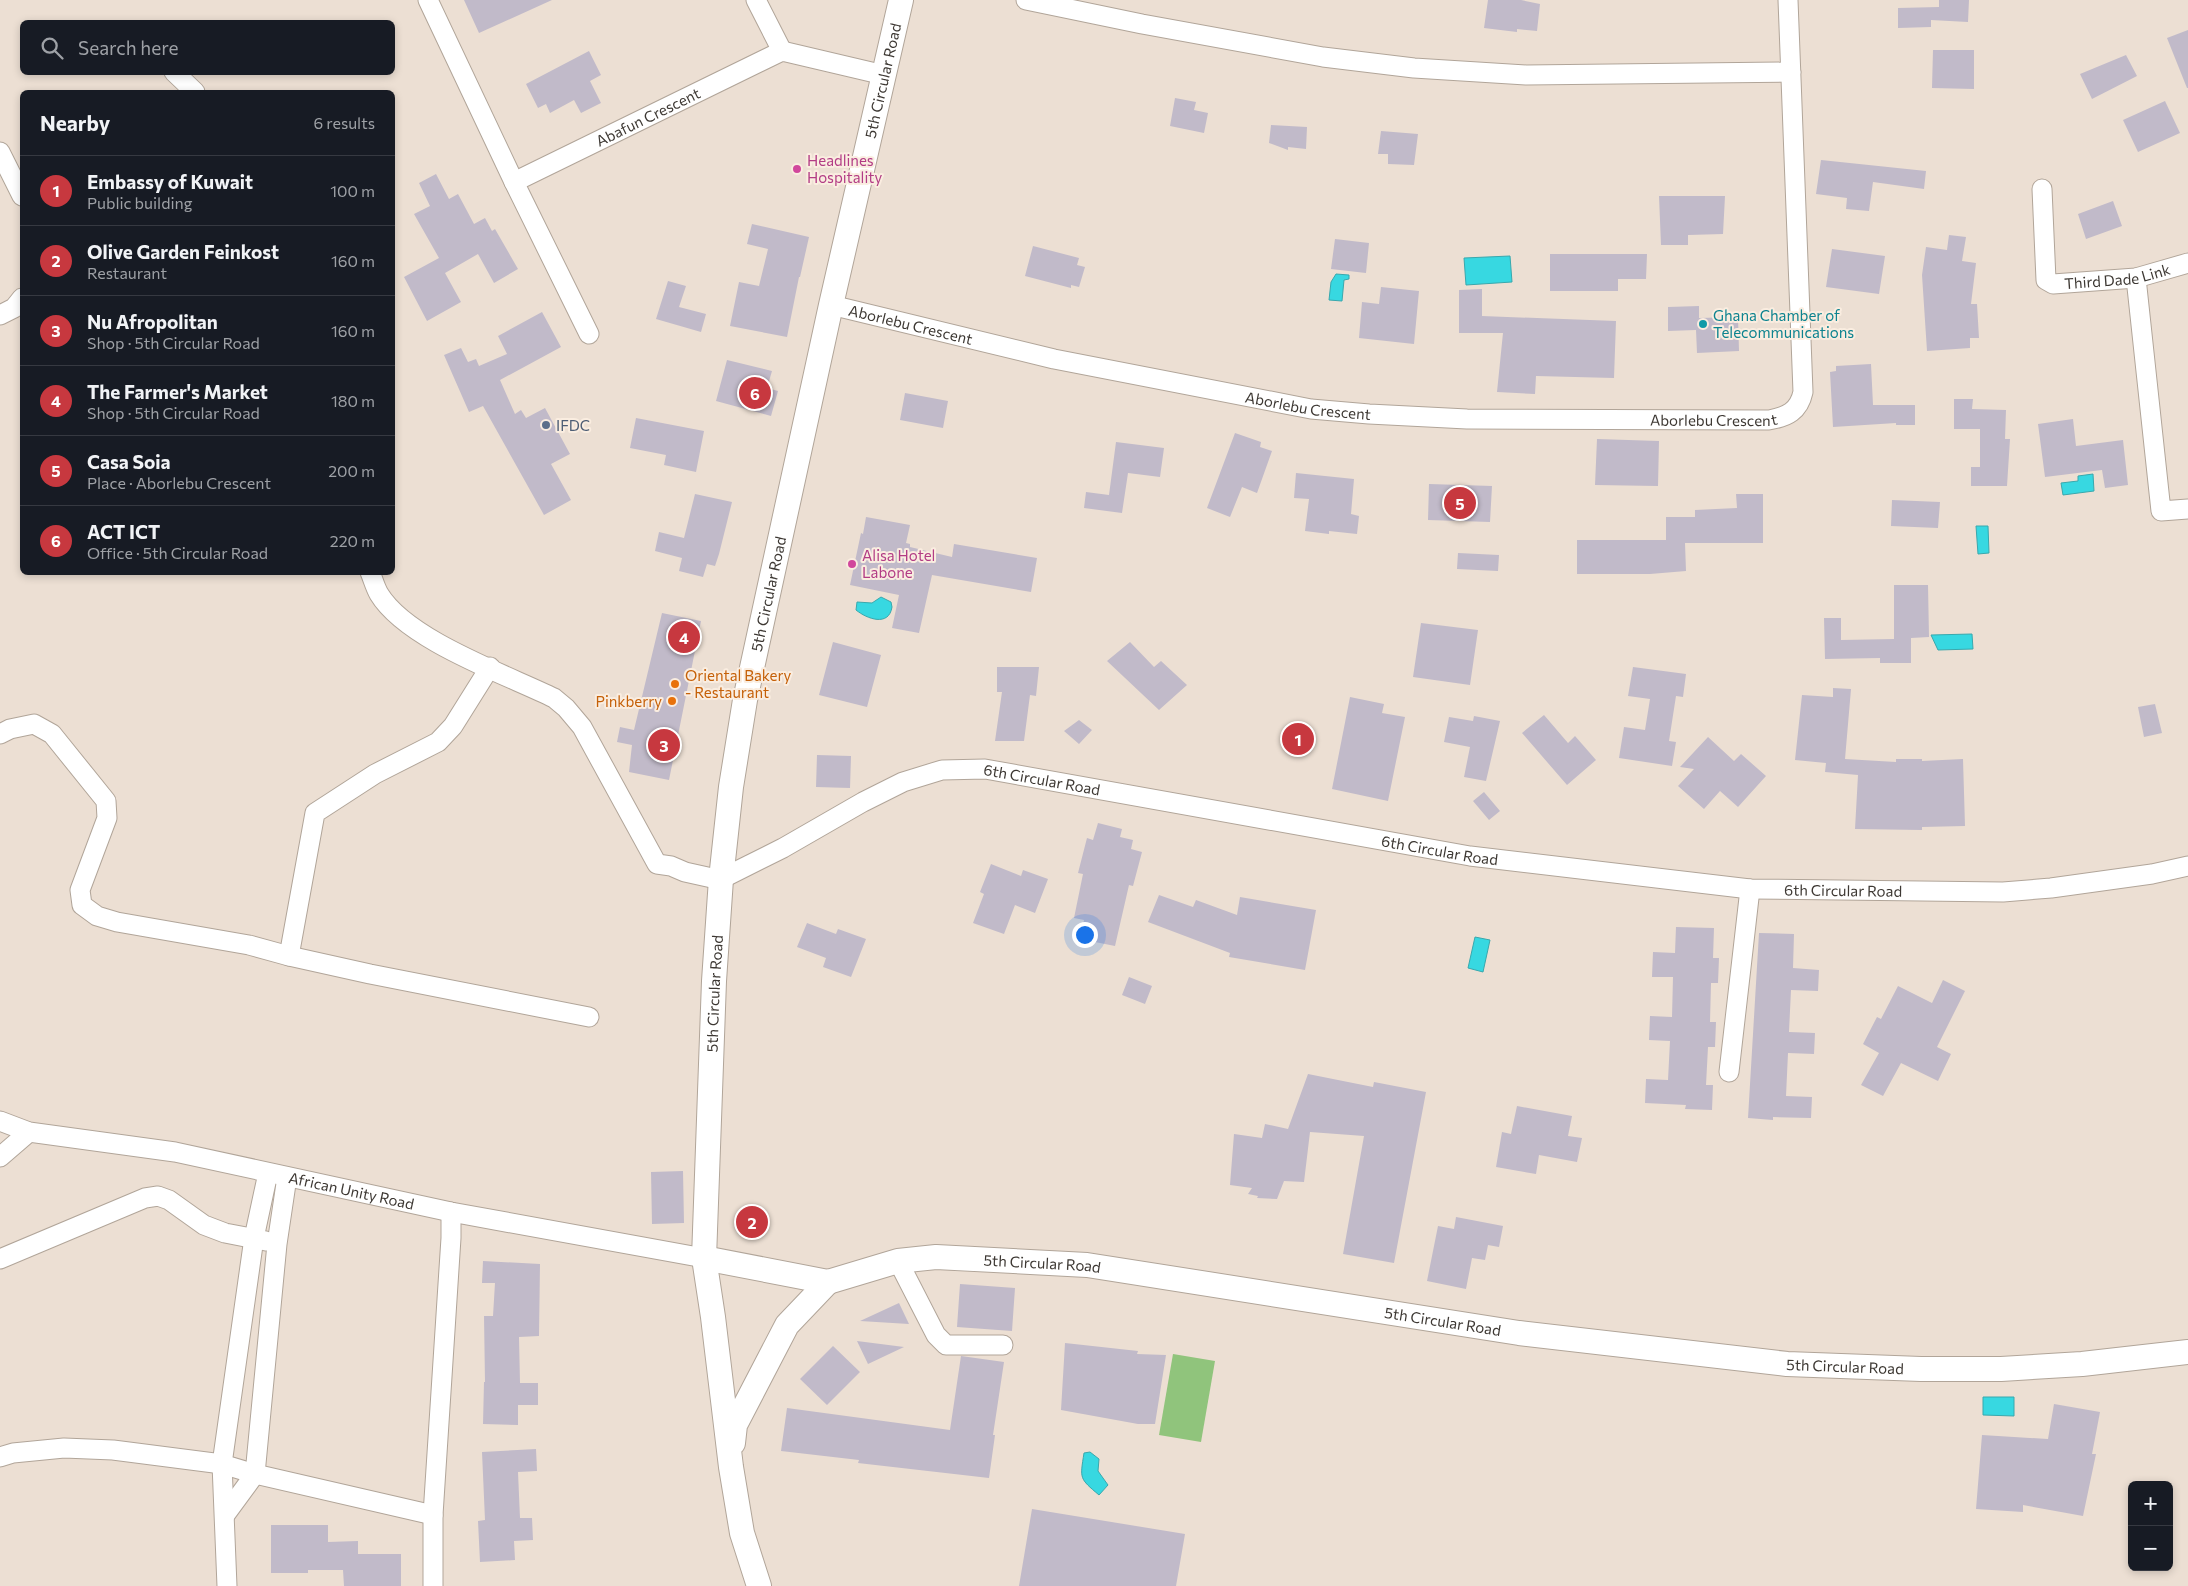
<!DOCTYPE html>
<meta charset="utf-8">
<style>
:root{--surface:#171b24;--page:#20242c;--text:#f1f3f6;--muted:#9ea1a6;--line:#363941;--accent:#c7383f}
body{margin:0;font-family:Commissioner,sans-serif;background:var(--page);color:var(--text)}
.controls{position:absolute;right:15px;bottom:15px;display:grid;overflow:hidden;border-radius:8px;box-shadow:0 2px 8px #0003}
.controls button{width:45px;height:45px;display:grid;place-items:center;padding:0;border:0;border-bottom:1px solid var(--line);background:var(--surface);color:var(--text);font:25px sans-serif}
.you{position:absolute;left:1084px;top:934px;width:18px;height:18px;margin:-12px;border:4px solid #fff;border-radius:50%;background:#1a73e8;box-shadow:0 0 0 8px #1a73e833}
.badge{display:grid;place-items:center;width:32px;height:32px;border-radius:50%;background:var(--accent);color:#fff;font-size:16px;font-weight:700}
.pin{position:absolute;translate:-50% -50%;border:2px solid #fff;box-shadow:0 1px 5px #0006}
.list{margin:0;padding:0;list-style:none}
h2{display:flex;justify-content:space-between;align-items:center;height:65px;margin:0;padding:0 20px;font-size:21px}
h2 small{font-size:16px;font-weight:400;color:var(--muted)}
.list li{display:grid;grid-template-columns:32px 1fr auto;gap:15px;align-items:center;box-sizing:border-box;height:70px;padding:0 20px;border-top:1px solid var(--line)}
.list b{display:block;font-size:19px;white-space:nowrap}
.list p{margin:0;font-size:16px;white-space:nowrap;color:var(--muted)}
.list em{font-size:16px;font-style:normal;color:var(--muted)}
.icon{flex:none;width:28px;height:28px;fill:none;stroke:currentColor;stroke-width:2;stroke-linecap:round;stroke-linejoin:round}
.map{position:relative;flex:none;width:2188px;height:1586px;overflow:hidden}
.search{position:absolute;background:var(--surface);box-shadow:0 2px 8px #0003;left:20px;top:20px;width:375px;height:55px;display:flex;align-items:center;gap:12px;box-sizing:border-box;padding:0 18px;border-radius:8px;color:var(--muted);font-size:19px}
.panel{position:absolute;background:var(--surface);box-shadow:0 2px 8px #0003;left:20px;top:90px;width:375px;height:485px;border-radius:8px}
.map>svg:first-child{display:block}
.green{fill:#90c47c}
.water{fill:#37d8e1;stroke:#39a8ad}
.building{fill:#c1bac9}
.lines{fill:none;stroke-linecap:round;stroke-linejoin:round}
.minor-casing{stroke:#b1a599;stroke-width:21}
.tertiary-casing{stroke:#b1a599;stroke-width:26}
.minor{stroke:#fff;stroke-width:19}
.tertiary{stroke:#fff;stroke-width:24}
.hotel-dot{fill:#d1479c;stroke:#faede0;stroke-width:2}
.culture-dot{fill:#0f9aa8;stroke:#faede0;stroke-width:2}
.service-dot{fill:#5c6f8a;stroke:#faede0;stroke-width:2}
.food-dot{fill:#e8710a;stroke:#faede0;stroke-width:2}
.labels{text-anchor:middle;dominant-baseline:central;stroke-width:4;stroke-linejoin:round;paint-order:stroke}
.street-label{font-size:15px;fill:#3d3833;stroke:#faede0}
.hotel-label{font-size:15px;fill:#b23c85;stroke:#faede0;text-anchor:start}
.culture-label{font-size:15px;fill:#0d838f;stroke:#faede0;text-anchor:start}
.service-label{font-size:15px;fill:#4e5e75;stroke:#faede0;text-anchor:start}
.food-label{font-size:15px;fill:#c56008;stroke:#faede0;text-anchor:start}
</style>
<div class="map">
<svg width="2188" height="1586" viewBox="0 0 2188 1586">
<rect width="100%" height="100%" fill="#ecdfd3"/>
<path class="green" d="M1173,1354L1215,1361L1201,1442L1159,1435Z"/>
<path class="water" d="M1510,256L1512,282L1466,285L1464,258Z
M1336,274L1349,275V279L1344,280L1342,301L1329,300L1331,282Z
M2093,474L2094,491L2063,495L2061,483L2078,481V476Z
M1976,526H1988L1989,553L1978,554Z
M881,597L891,602L892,607C889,627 867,619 856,610L857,602L872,603Z
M1972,634L1973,649L1938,650L1931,635Z
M1475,937L1490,940L1483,972L1468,968Z
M1983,1397H2014V1416L1983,1415Z
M1090,1452L1099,1459L1098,1471L1108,1485L1099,1495C1079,1478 1080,1479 1084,1453Z"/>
<path class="building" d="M464,0H552L479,33Z
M1488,0H1521L1540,4L1537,31L1517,29V32L1484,28Z
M1939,0H1969L1968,22L1931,20V27L1898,28V8L1939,7Z
M2188,30V88H2187L2167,38Z
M1933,50H1974V89L1932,88Z
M589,51L601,75L590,81L601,103L581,113L574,100L550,113L546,104L538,108L526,84Z
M2126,55L2137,76L2092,99L2080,74Z
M1175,98L1196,102L1194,110L1208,113L1204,133L1170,126Z
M2165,101L2180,133L2138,152L2123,120Z
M1271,125L1307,127L1306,149L1288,147V150L1269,143Z
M1381,131L1418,134L1414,165L1388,164V154H1378Z
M1821,160L1926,171L1924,189L1873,182L1869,211L1846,209L1847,198L1816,194Z
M436,174L449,199L458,194L474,224L485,218L492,231L495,229L518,269L494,283L478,254L445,273L461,302L427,321L404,277L439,258L414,214L430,206L419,183Z
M1659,196H1725L1723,234L1688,235V245H1661Z
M2113,201L2122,226L2086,239L2078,214Z
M752,224L809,237L800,277H799L787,337L730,326L739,282L759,286L768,249L747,244Z
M1949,235L1966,237L1962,261L1976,263L1971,304H1977L1979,338H1970V348L1927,351L1922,275L1926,247L1947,250Z
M1335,239L1369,243L1366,273L1331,269Z
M1033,246L1079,258L1077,265L1085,267L1079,287L1071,285V288L1025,276Z
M1832,249L1885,256L1879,294L1826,287Z
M1550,254H1647L1646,279H1618V291H1550Z
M668,281L686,286L679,307L706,314L701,332L656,319Z
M1381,287L1419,291L1414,344L1359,338L1362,302L1379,304Z
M1482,289V316L1616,321L1614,378L1536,376L1535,394L1497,392L1503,333H1459V290Z
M1699,306V318L1738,317L1739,351L1697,353L1696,330L1668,331V307Z
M542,312L561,347L500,380L515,414L521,410L526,418L545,408L570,454L551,464L571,500L544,515L483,406L469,412L444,355L461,348L468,362L476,359L479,366L507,354L498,336Z
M727,360L772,371L767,388L778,391L771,416L716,401Z
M1871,364L1873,405H1915V425H1896V423L1833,427L1830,372L1836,371V366Z
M905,393L948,401L943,428L900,420Z
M1954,399H1973L1972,409L2006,410L2005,439H2010L2007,486H1971V467H1980V429H1954Z
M636,418L704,431L696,472L664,465L666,455L630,448Z
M2073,419L2076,446L2123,440L2128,485L2105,488L2102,470L2045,477L2038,424Z
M1235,433L1261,442L1260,447L1272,451L1257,493L1242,487L1230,517L1207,508Z
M1597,439L1659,441L1658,486L1595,485Z
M1116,442L1164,448L1160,477L1128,473L1122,513L1084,508L1086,492L1109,495Z
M1296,473L1354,479L1351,514L1359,516L1357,534L1329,531V534L1305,531L1309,499L1294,498Z
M1429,484L1492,486L1490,522L1428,520Z
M695,494L732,502L719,554L715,566L707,564L703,577L679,571L682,558L655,551L659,532L684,538Z
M1736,494H1763V543H1685L1686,571L1650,574H1577V540H1666V517H1695V510L1737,508Z
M1892,500L1940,502L1938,528L1891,526Z
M866,517L910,525L906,543L910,544V547L952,557L954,544L1037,558L1031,592L932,575L919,633L892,628L899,595L850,585L861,533L863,534Z
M1458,553L1499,555L1498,571L1457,569Z
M1894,585H1928L1929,637L1911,638V663H1880V658L1825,659L1824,618H1841V640L1894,639Z
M662,613L701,621L669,780L629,772L632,745L617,742L620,727L634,730Z
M1421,623L1478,630L1470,685L1413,677Z
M833,642L881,655L867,707L819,695Z
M1130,642L1154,667L1161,661L1187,685L1159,710L1107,661Z
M997,667H1039L1036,696L1030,695L1024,741H995L1002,692H997Z
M1633,667L1686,674L1683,697L1676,696L1669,741L1676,742L1672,766L1619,758L1624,727L1645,730L1650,699L1628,696Z
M1833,688L1851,689L1845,759L1896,762V759H1922V761L1963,759L1965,826L1922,827V830L1855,829L1858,775L1825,772L1826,763L1795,760L1802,695L1833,697Z
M1350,697L1384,704L1382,713L1405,717L1388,801L1332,789Z
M2155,704L2162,733L2144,737L2138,707Z
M1544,715L1568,743L1575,736L1596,760L1567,785L1522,733Z
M1474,716L1500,721L1486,781L1464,777L1470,747L1444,742L1449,717L1473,721Z
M1079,720L1092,730L1079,744L1064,731Z
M1708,737L1734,761L1741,754L1766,776L1738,807L1720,791L1704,809L1678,786L1694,769L1680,767Z
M817,755L851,756L850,788L816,787Z
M1484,792L1500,811L1489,820L1473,801Z
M1098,823L1122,829L1120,837L1133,840L1131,849L1142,852L1133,886L1129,885L1115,946L1080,939L1084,920L1074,918L1083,874L1078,873L1087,838L1093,840Z
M991,864L1021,876L1023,870L1048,879L1035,913L1015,905L1004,934L973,923L984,894L980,892Z
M1159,895L1193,907L1196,900L1237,915L1240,897L1316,910L1305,970L1229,957L1230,953L1148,922Z
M807,923L836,934L838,929L866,939L851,977L823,967L826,958L797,947Z
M1676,927L1714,928L1713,958H1719L1718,983H1711L1710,1022H1716L1715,1047H1708L1706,1085H1713L1712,1110L1685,1109L1686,1105L1645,1103L1646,1079L1668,1080L1670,1041L1649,1040L1650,1016L1672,1017L1673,977H1652L1653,952L1675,953Z
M1759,933L1794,934L1793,968L1819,970L1818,991L1791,990L1789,1032L1815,1033L1814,1054L1788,1053L1786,1096L1812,1097L1811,1118L1773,1117V1120L1748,1118Z
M1129,977L1152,986L1145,1004L1122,995Z
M1943,980L1965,991L1937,1047L1951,1054L1938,1081L1901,1063L1883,1096L1861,1085L1879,1053L1863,1044L1877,1017L1881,1019L1898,986L1932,1003Z
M1308,1074L1373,1087L1374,1082L1426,1092L1394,1263L1343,1254L1364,1136L1310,1132L1304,1182L1284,1181L1277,1199L1257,1198L1258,1196L1248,1194L1252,1188L1230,1185L1234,1134L1262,1138L1265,1124L1288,1129Z
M1517,1106L1572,1116L1568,1136L1582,1138L1577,1162L1539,1155L1536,1174L1496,1167L1502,1132L1511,1134Z
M683,1171L684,1223L652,1224L651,1172Z
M1456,1217L1503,1226L1499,1247L1488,1245L1485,1260L1472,1258L1466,1289L1427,1281L1438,1226L1454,1229Z
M483,1261L540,1264L539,1336L519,1337L520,1383H538V1405H518V1425L483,1424L484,1382H485L484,1316H493L495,1283H482Z
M960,1284L1015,1288L1012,1331L957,1327Z
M899,1303L909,1324L860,1321Z
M857,1341L904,1347L868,1364Z
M1065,1343L1138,1351L1137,1354L1166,1355L1155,1424H1138L1061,1410Z
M833,1346L860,1372L827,1405L800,1379Z
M961,1356L1004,1362L993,1435H995L989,1478L858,1463L859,1460L781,1451L787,1408L950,1430Z
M2054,1404L2100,1412L2092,1454H2096L2083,1516L2023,1505V1512L1976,1509L1982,1435L2048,1439Z
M536,1449L537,1471L518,1472L520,1518H532L533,1540L514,1541L515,1560L480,1562L478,1521L485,1520L482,1452Z
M1032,1509L1185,1534L1176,1586H1019Z
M271,1525H328V1542L358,1541V1554H401V1586H344L343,1570H308V1573H271Z"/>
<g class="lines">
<defs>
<g id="minor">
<path d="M428,0L514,182L589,334"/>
<path d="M756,0L782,51"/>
<path d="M1026,0L1142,24L1323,57L1414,68L1526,75L1791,72"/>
<path d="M174,72L195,92"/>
<path d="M0,152L22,196"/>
<path id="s1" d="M514,182L782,51L884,75"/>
<path id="s2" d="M2042,189L2046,280L2053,284L2136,278L2188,263"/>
<path d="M2136,278L2161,511L2188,509"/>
<path id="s3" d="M831,305L1054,359L1311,409L1369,414L1467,419L1769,420C1787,417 1799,411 1803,392L1788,0"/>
<path d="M0,315L14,308L22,298"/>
<path d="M370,572C373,579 375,587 379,594C407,640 505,674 554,698L566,708L582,727L657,864L671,866L685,872L721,880"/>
<path d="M0,734L10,729L34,724L52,734L106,801L107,818L80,890L82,905L97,916L117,922L249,945L289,956L370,974L589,1017"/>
<path id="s4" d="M721,879L783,848L863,802L903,782L942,770L985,769L1470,856L1750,889L2003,892L2051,888L2152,874L2188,866"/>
<path d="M289,956L315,813L375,774L438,742L453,726L490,667"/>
<path d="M1729,1072L1750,889"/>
<path id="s5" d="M0,1121L29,1132L175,1152L451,1212L704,1258"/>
<path d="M0,1157L29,1132"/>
<path d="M0,1259L145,1198L158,1196L169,1200L204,1225L225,1233L266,1241"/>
<path d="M898,1261L936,1335L946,1345H1003"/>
<path d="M0,1457L13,1453L64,1448L113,1450L222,1464L255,1474L433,1515"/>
<path d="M225,1515L255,1474L277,1244L287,1177"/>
<path d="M227,1586L222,1464L254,1238L268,1173"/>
<path d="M433,1586V1515L451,1238V1212"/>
</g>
<g id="tertiary">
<path id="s6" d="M704,1258L828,1282L898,1261L936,1257L1087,1265L1519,1333L1787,1364L1921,1369H2001L2082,1364L2188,1352"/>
<path d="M733,1443L735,1425L787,1325L828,1282"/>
<path id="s7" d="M759,1586L742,1533L731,1467L713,1317L704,1258L714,981L721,879L731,787L745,700L831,305L901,0"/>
</g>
</defs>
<use href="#minor" class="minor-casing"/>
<use href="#tertiary" class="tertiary-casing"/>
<use href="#minor" class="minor"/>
<use href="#tertiary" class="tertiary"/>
</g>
<g class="hotel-dot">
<circle cx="797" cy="169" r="5"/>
<circle cx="852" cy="564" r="5"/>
</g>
<circle class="culture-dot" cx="1703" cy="324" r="5"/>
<circle class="service-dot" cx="546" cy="425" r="5"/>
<g class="food-dot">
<circle cx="675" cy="684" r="5"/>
<circle cx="672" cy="701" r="5"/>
</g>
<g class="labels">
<g class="street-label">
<text stroke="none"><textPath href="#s7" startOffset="1528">5th Circular Road</textPath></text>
<text stroke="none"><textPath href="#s1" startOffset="149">Abafun Crescent</textPath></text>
<text stroke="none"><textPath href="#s2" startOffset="164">Third Dade Link</textPath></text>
<text stroke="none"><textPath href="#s3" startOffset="82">Aborlebu Crescent</textPath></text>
<text stroke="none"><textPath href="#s3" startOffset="488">Aborlebu Crescent</textPath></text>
<text stroke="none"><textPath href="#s3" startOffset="894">Aborlebu Crescent</textPath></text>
<text stroke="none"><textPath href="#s7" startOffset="1002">5th Circular Road</textPath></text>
<text stroke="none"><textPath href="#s4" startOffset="348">6th Circular Road</textPath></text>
<text stroke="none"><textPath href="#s4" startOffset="752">6th Circular Road</textPath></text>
<text stroke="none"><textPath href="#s4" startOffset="1158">6th Circular Road</textPath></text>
<text stroke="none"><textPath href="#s7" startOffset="598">5th Circular Road</textPath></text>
<text stroke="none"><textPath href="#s5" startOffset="359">African Unity Road</textPath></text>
<text stroke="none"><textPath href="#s6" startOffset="344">5th Circular Road</textPath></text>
<text stroke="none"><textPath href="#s6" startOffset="749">5th Circular Road</textPath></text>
<text stroke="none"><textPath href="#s6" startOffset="1154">5th Circular Road</textPath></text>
</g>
<g class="hotel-label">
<text x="807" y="160">Headlines<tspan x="807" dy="17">Hospitality</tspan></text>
<text x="862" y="555">Alisa Hotel<tspan x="862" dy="17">Labone</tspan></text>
</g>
<g class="culture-label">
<text x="1713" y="315">Ghana Chamber of<tspan x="1713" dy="17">Telecommunications</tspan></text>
</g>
<g class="service-label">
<text x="556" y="425">IFDC</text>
</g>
<g class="food-label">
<text x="685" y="675">Oriental Bakery<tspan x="685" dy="17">- Restaurant</tspan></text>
<text x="662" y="701" text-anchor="end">Pinkberry</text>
</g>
</g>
</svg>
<div class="controls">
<button>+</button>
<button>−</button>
</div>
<div class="you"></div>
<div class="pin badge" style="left:1298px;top:739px">1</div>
<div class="pin badge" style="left:752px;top:1222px">2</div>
<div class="pin badge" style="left:664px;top:745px">3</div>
<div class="pin badge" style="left:684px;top:637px">4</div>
<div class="pin badge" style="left:1460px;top:503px">5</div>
<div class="pin badge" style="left:755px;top:393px">6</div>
<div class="search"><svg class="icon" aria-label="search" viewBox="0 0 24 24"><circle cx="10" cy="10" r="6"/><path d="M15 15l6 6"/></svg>Search here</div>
<section class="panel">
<h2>Nearby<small>6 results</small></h2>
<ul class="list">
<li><span class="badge">1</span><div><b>Embassy of Kuwait</b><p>Public building</p></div><em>100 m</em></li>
<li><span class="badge">2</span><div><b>Olive Garden Feinkost</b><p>Restaurant</p></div><em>160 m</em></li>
<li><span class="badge">3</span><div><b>Nu Afropolitan</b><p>Shop · 5th Circular Road</p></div><em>160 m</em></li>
<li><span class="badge">4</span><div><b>The Farmer's Market</b><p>Shop · 5th Circular Road</p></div><em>180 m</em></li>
<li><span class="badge">5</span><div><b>Casa Soia</b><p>Place · Aborlebu Crescent</p></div><em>200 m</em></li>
<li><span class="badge">6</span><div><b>ACT ICT</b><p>Office · 5th Circular Road</p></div><em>220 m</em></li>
</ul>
</section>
</div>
